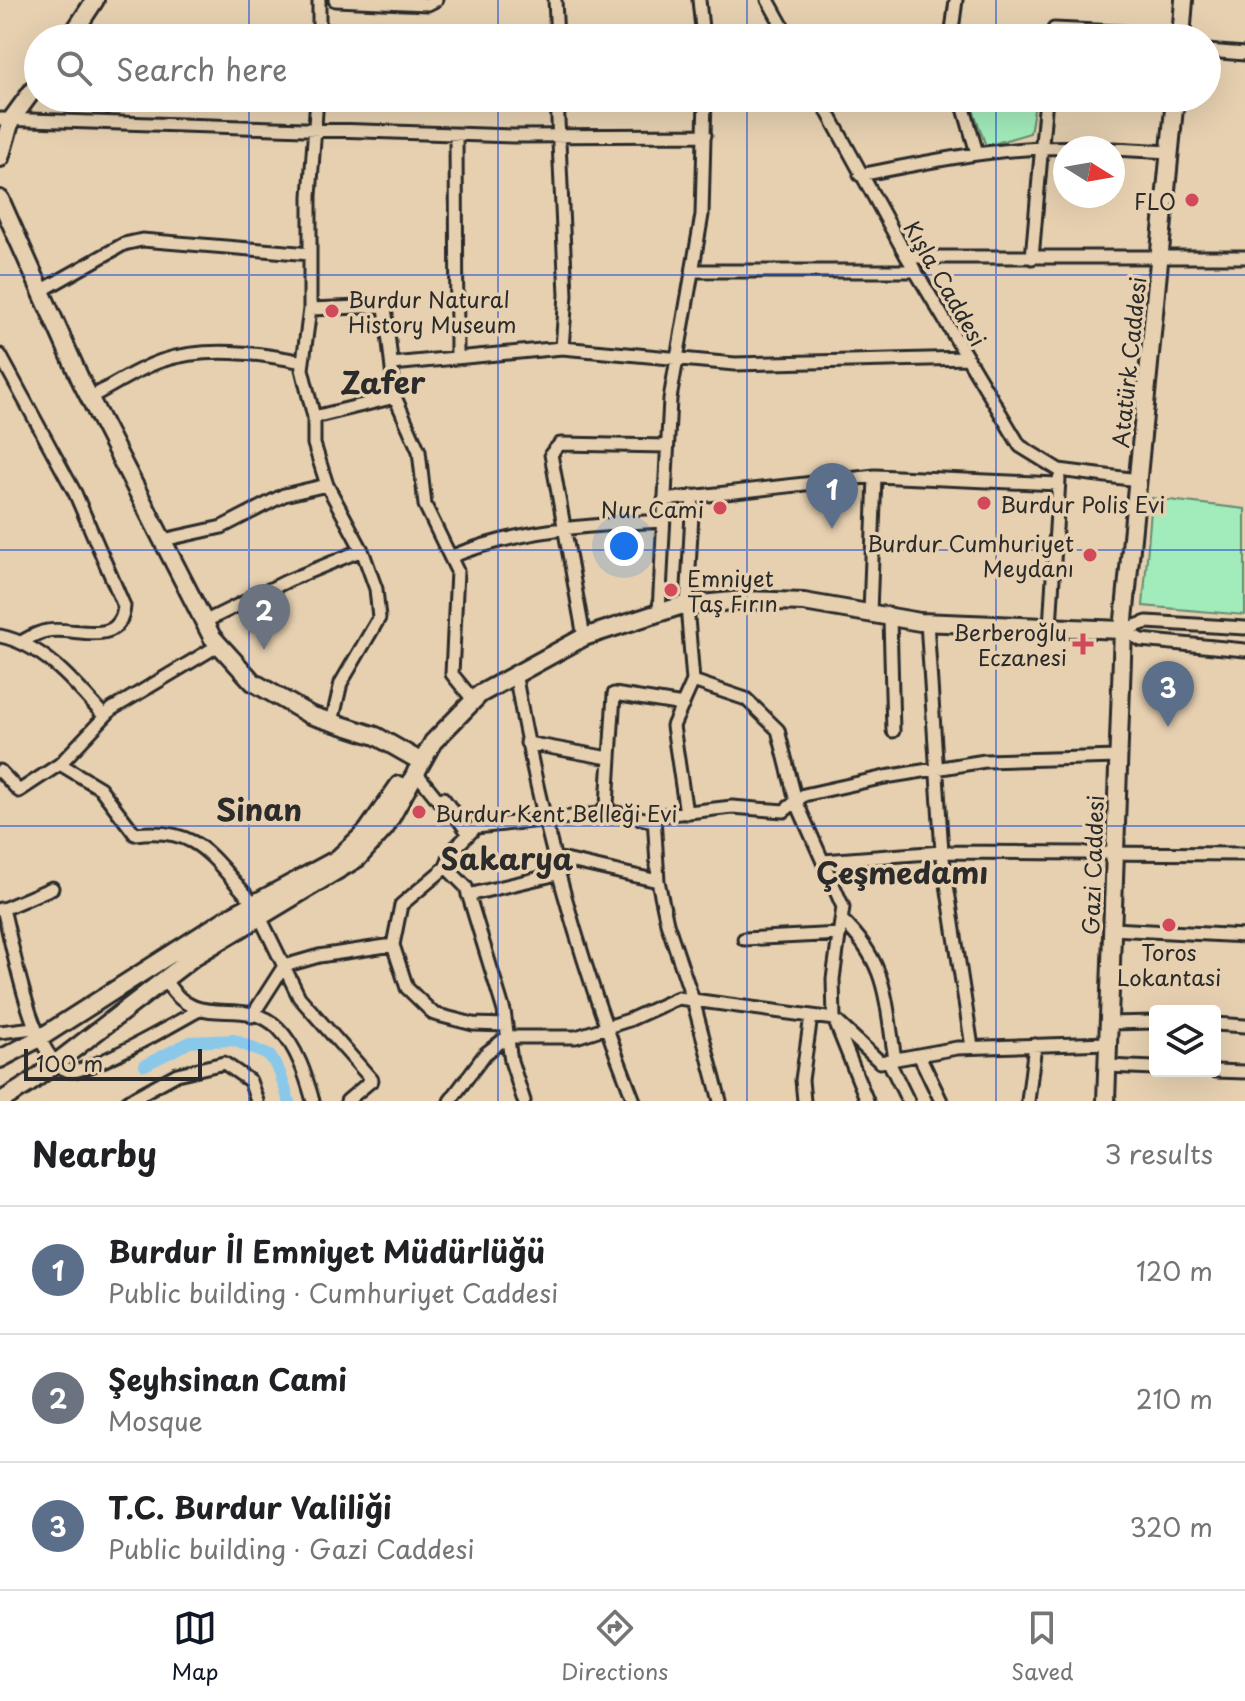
<!DOCTYPE html>
<meta charset="utf-8">
<style>
:root{--surface:#fff;--page:#f2f2f2;--text:#202124;--muted:#757577;--line:#e0e0e0;--accent:#111827}
body{margin:0;font-family:"Playpen Sans",sans-serif;background:var(--page);color:var(--text)}
.controls{position:absolute;right:24px;bottom:24px;display:grid;overflow:hidden;border-radius:8px;box-shadow:0 8px 32px #0002}
.controls button{width:72px;height:72px;display:grid;place-items:center;padding:0;border:0;border-bottom:2px solid var(--line);background:var(--surface);color:var(--text);font:40px sans-serif}
.compass{position:absolute;left:1053px;top:136px;width:72px;height:72px;border-radius:50%;background:var(--surface);box-shadow:0 8px 32px #0002;rotate:101deg}
.scale{position:absolute;left:24px;bottom:20px;width:178px;box-sizing:border-box;padding-left:8px;border:4px solid #2b2b2b;border-top:0;font-size:22px;line-height:28px;white-space:nowrap;color:#2b2b2b;-webkit-text-stroke:6px #e6d0b0;paint-order:stroke}
.you{position:absolute;left:624px;top:546px;width:28px;height:28px;margin:-20px;border:6px solid #fff;border-radius:50%;background:#1a73e8;box-shadow:0 0 0 12px #1a73e833}
.badge{display:grid;place-items:center;width:52px;height:52px;border-radius:50%;background:var(--accent);color:#fff;font-size:26px;font-weight:700}
.pin{position:absolute;translate:-50% -66px;filter:drop-shadow(0 2px 4px #0008)}
.pin::after{content:'';position:absolute;top:42px;width:28px;height:24px;background:inherit;clip-path:polygon(0 0,100% 0,50% 100%)}
.list{margin:0;padding:0;list-style:none}
h2{display:flex;justify-content:space-between;align-items:center;height:104px;margin:0;padding:0 32px;font-size:34px}
h2 small{font-size:26px;font-weight:400;color:var(--muted)}
.list li{display:grid;grid-template-columns:52px 1fr auto;gap:24px;align-items:center;box-sizing:border-box;height:128px;padding:0 32px;border-top:2px solid var(--line)}
.list b{display:block;font-size:30px;white-space:nowrap}
.list p{margin:0;font-size:26px;white-space:nowrap;color:var(--muted)}
.list em{font-size:26px;font-style:normal;color:var(--muted)}
.icon{flex:none;width:44px;height:44px;fill:none;stroke:currentColor;stroke-width:2;stroke-linecap:round;stroke-linejoin:round}
.map{position:relative;flex:none;width:1245px;height:1101px;overflow:hidden}
.search{position:absolute;background:var(--surface);box-shadow:0 8px 32px #0002;left:24px;right:24px;top:24px;height:88px;display:flex;align-items:center;gap:20px;box-sizing:border-box;padding:0 28px;border-radius:44px;color:var(--muted);font-size:30px}
.sheet{height:488px;background:var(--surface)}
nav{display:flex;justify-content:space-around;align-items:center;box-sizing:border-box;height:112px;border-top:2px solid var(--line);background:var(--surface);font-size:22px;color:var(--muted)}
nav a{display:grid;justify-items:center;gap:4px}
nav .on{color:var(--accent)}
.map>svg:first-child{display:block}
.green{fill:#a2ebba;stroke:#668b72;stroke-width:2}
.lines{fill:none;stroke-linecap:round;stroke-linejoin:round}
.canal{stroke:#8ac8ea;stroke-width:12}
.minor-casing{stroke:#2b2b2b;stroke-width:17}
.secondary-casing{stroke:#2b2b2b;stroke-width:22}
.minor{stroke:#e6d0b0;stroke-width:11}
.secondary{stroke:#e6d0b0;stroke-width:16}
.grid{fill:none;stroke:#1d4ed8;stroke-width:2;stroke-opacity:0.55}
.poi-dot{fill:#d1495b;stroke:#e6d0b0;stroke-width:3}
.labels{text-anchor:middle;dominant-baseline:central;stroke-width:7;stroke-linejoin:round;paint-order:stroke}
.poi-label{font-size:22px;fill:#2b2b2b;stroke:#e6d0b0;text-anchor:end}
.street-label{font-size:22px;fill:#2b2b2b;stroke:#e6d0b0}
.district-label{font-size:30px;font-weight:bold;fill:#2b2b2b;stroke:#e6d0b0}
</style>
<div class="map">
<svg width="1245" height="1101" viewBox="0 0 1245 1101">
<rect width="100%" height="100%" fill="#e6d0b0"/>
<filter id="ink" filterUnits="userSpaceOnUse"><feTurbulence type="fractalNoise" baseFrequency=".0125" numOctaves="2"/><feDisplacementMap in="SourceGraphic" scale="16" xChannelSelector="R" yChannelSelector="G"/><feConvolveMatrix kernelMatrix="1 2 1 2 8 2 1 2 1" color-interpolation-filters="sRGB"/></filter>
<g filter="url(#ink)">
<path class="green" d="M969,98H1036L1030,133L986,146Z
M1152,498L1245,509V615L1143,606Z"/>
<g class="lines">
<path class="canal" d="M145,1065L190,1042L234,1040L270,1056L280,1073L289,1101"/>
<defs>
<path id="minor" d="M335,0L428,4L436,0
M555,0L557,38
M699,0L703,38
M768,0L789,38
M319,38V0
M951,38L956,0
M1053,38L1054,29L1181,35
M1207,51L1245,54
M317,98L310,196V309L302,369L314,417V444L327,485L362,550L376,589L379,618L341,683L332,722
M557,98L566,295L562,348
M820,98L907,257L1020,446L1059,470L1138,480
M961,98L977,153
M0,119L513,136L705,135
M456,135L457,358
M1113,149L1170,152
M860,175C937,160 1011,144 1090,148
M907,257H1245
M1032,258L1046,98
M693,271H916
M41,291L124,244L142,240L310,254
M310,309L385,306L395,397L314,417
M0,355L75,493L124,606C121,649 74,626 47,631C39,632 30,637 23,641
M392,364L562,348L735,364L967,358
M395,397L419,451L425,505L457,571L452,674L474,701
M89,398C112,386 137,369 161,361C206,346 258,353 303,362
M664,500L875,476L1058,484
M163,540L222,527L284,495L327,485
M450,557C519,529 590,525 663,521
M659,612L670,399L702,215L705,98
M870,613L875,476
M890,618L893,731
M204,622L287,581L362,550
M927,622L942,852L972,1047
M1050,627L1059,479
M1123,630L1141,640L1245,650
M1123,630L1147,622L1245,628
M0,636C44,645 75,683 104,716
M584,637L551,454L560,444L667,446
M515,673C540,821 579,962 634,1101
M693,681L746,699L778,730L796,801L843,907L833,979L834,1019L867,1101
M527,743L609,758
M60,764L100,788L135,834C201,826 211,859 253,902
M414,770L439,801L443,798L469,834
M0,771L19,791L60,764L112,709L219,645
M603,810L654,821
M686,813L673,726L693,681L687,605L693,496
M552,857L658,881
M823,861L942,852L1245,854
M446,867L466,887L504,1011L511,1061L524,1101
M468,895L557,874
M0,909H3C12,941 33,1070 72,1071C93,1071 176,1023 199,1010
M3,909L52,888
M259,915L299,997L372,1080L347,1101
M842,920C888,964 885,999 895,1059
M1112,929L1245,936
M744,939L840,934
M164,978C196,1036 241,992 278,1028C297,1047 306,1076 313,1101
M252,1016L284,966L319,956L393,945
M1109,1023L1155,1022
M1215,1024L1245,1026
M506,1025L473,1024L434,1014L407,988L393,945L401,905L446,867L451,852L476,827L599,814L607,805L614,694L683,705
M0,1032L34,1028
M919,1055L941,1101
M888,1060L908,1101
M1107,1066L1155,1068
M1215,1071L1245,1072
M128,1101L177,1074L224,1063L250,1081L257,1101
M450,1101L485,1054L507,1037H576L629,1020L678,998L834,1019L880,1062L957,1048L1109,1043
M720,1101L693,1000L667,923L658,881L654,816L732,807L784,811L804,795L885,777L985,761L1118,757
M804,1101L802,1080L811,1016
M1028,1101L1035,1045"/>
<path id="secondary" d="M70,38L95,0
M1181,38L1184,0
M0,158L11,120L38,83
M0,199L82,383L212,637L253,682L310,715L376,736L420,761
M0,1059L40,1038L229,917L337,859L367,831L399,785
M1,1101L30,1083L195,956L358,858L385,828L433,742L480,694L584,637L680,606L743,600L804,602L920,622L1123,630
M1106,1101L1123,630L1175,98"/>
</defs>
<use href="#minor" class="minor-casing"/>
<use href="#secondary" class="secondary-casing"/>
<use href="#minor" class="minor"/>
<use href="#secondary" class="secondary"/>
</g>
</g>
<path class="grid" d="M249,0V38M498,0V38M747,0V38M996,0V38M249,98V1101M498,98V1101M747,98V1101M996,98V1101M0,275H1245M0,550H1245M0,826H1245"/>
<g class="poi-dot">
<circle cx="1192" cy="200" r="8"/>
<circle cx="332" cy="311" r="8"/>
<circle cx="984" cy="503" r="8"/>
<circle cx="720" cy="508" r="8"/>
<circle cx="1090" cy="555" r="8"/>
<circle cx="671" cy="590" r="8"/>
<path d="M1079 632h8v8h8v8h-8v8h-8v-8h-8v-8h8z"/>
<circle cx="419" cy="812" r="8"/>
<circle cx="1169" cy="925" r="8"/>
</g>
<g class="labels">
<g class="poi-label">
<text x="1176" y="200">FLO</text>
<text x="348" y="298" text-anchor="start">Burdur Natural<tspan x="348" dy="25">History Museum</tspan></text>
<text x="1000" y="503" text-anchor="start">Burdur Polis Evi</text>
<text x="704" y="508">Nur Cami</text>
<text x="1074" y="542">Burdur Cumhuriyet<tspan x="1074" dy="25">Meydanı</tspan></text>
<text x="687" y="577" text-anchor="start">Emniyet<tspan x="687" dy="25">Taş Fırın</tspan></text>
<text x="1067" y="631">Berberoğlu<tspan x="1067" dy="25">Eczanesi</tspan></text>
<text x="435" y="812" text-anchor="start">Burdur Kent Belleği Evi</text>
<text x="1169" y="951" text-anchor="middle">Toros<tspan x="1169" dy="25">Lokantasi</tspan></text>
</g>
<g class="street-label">
<text transform="translate(946 283) rotate(60)">Kışla Caddesi</text>
<text transform="translate(1128 362) rotate(-84)">Atatürk Caddesi</text>
<text transform="translate(1092 865) rotate(-88)">Gazi Caddesi</text>
</g>
<g class="district-label">
<text x="383" y="381">Zafer</text>
<text x="259" y="808">Sinan</text>
<text x="507" y="857">Sakarya</text>
<text x="902" y="871">Çeşmedamı</text>
</g>
</g>
</svg>
<div class="controls">
<button><svg class="icon" aria-label="layers" viewBox="0 0 24 24"><path d="M12 4l9 5-9 5-9-5zM3 14l9 5 9-5"/></svg></button>
</div>
<svg class="compass" viewBox="-18 -18 36 36"><path d="M0-13l5 13h-10z" fill="#e53935"/><path d="M0 13l5-13h-10z" fill="#757577"/></svg>
<div class="scale">100 m</div>
<div class="you"></div>
<div class="pin badge" style="left:832px;top:529px;background:#5c6f8a">1</div>
<div class="pin badge" style="left:264px;top:650px;background:#6b7280">2</div>
<div class="pin badge" style="left:1168px;top:727px;background:#5c6f8a">3</div>
<div class="search"><svg class="icon" aria-label="search" viewBox="0 0 24 24"><circle cx="10" cy="10" r="6"/><path d="M15 15l6 6"/></svg>Search here</div>
</div>
<section class="sheet">
<h2>Nearby<small>3 results</small></h2>
<ul class="list">
<li><span class="badge" style="background:#5c6f8a">1</span><div><b>Burdur İl Emniyet Müdürlüğü</b><p>Public building · Cumhuriyet Caddesi</p></div><em>120 m</em></li>
<li><span class="badge" style="background:#6b7280">2</span><div><b>Şeyhsinan Cami</b><p>Mosque</p></div><em>210 m</em></li>
<li><span class="badge" style="background:#5c6f8a">3</span><div><b>T.C. Burdur Valiliği</b><p>Public building · Gazi Caddesi</p></div><em>320 m</em></li>
</ul>
</section>
<nav>
<a class="on"><svg class="icon" aria-label="map" viewBox="0 0 24 24"><path d="M3 6l6-2 6 2 6-2v14l-6 2-6-2-6 2zM9 4v14M15 6v14"/></svg>Map</a>
<a><svg class="icon" aria-label="directions" viewBox="0 0 24 24"><path d="M12 3l9 9-9 9-9-9zM9 14v-3h6M13 9l2 2-2 2"/></svg>Directions</a>
<a><svg class="icon" aria-label="saved" viewBox="0 0 24 24"><path d="M7 4h10v16l-5-4-5 4z"/></svg>Saved</a>
</nav>
